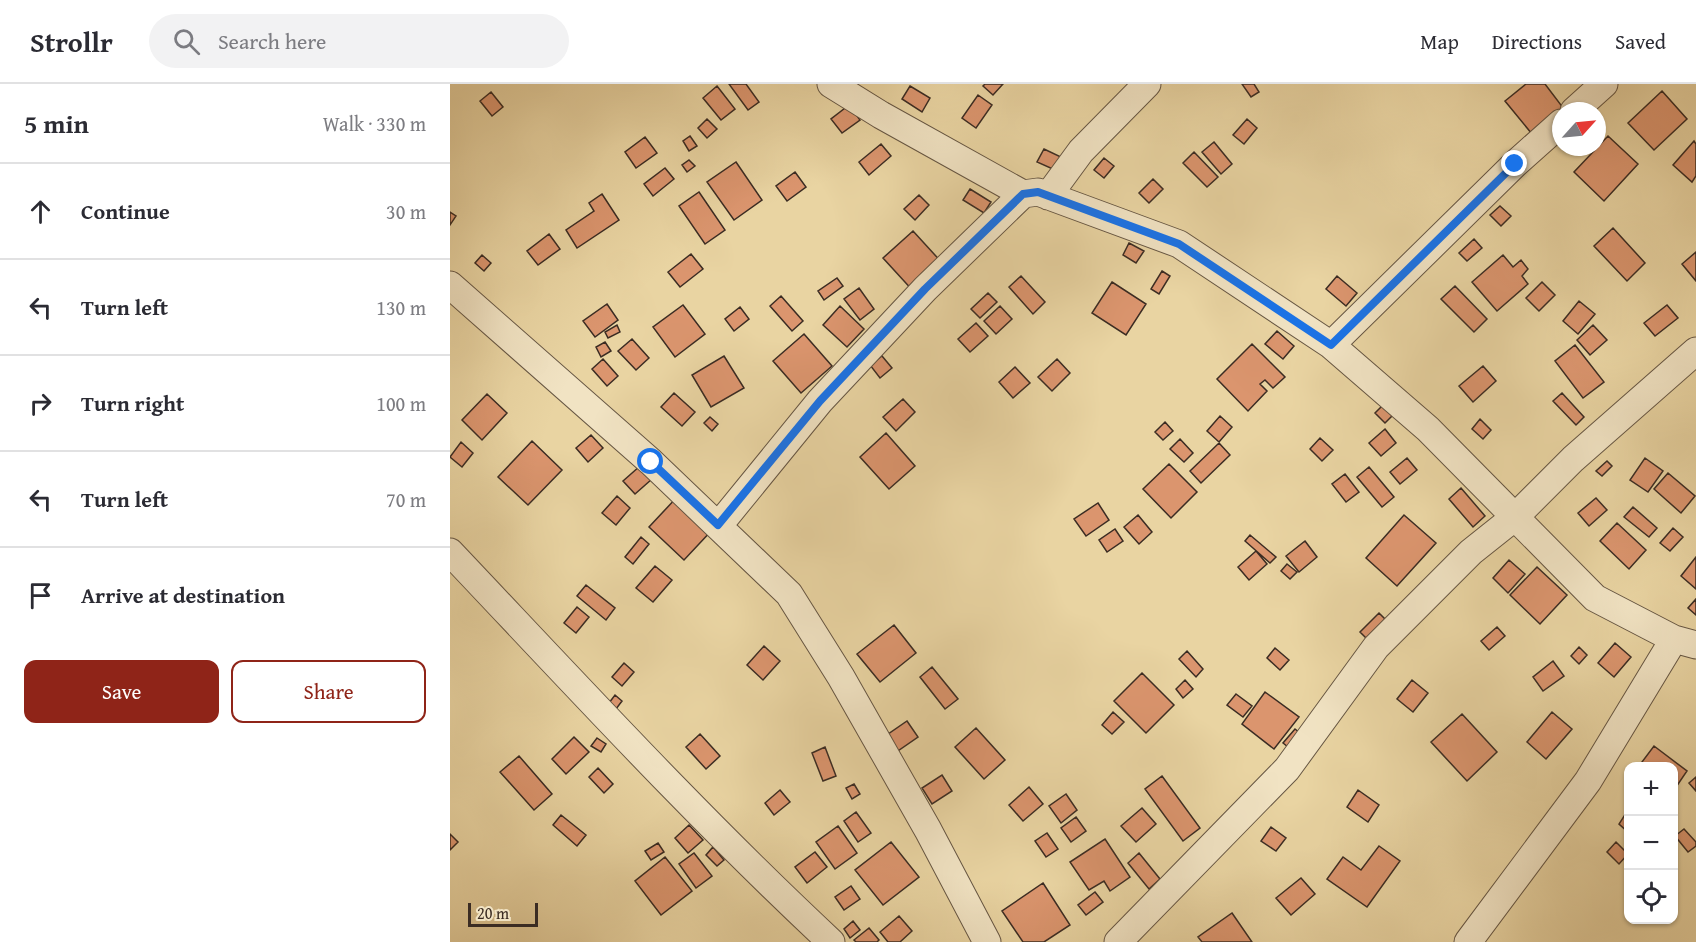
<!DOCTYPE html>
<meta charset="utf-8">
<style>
:root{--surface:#fff;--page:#f2f2f3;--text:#2b2b33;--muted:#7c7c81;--line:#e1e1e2;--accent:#8f2418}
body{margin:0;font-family:"Gentium Book Plus",serif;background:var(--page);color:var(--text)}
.controls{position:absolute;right:18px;bottom:18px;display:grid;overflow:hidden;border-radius:12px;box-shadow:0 2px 4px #0004}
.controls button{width:54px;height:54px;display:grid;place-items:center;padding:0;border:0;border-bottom:2px solid var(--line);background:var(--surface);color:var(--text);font:30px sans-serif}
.compass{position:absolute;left:1102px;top:18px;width:54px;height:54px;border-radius:50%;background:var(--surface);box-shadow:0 2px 4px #0004;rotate:63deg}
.scale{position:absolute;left:18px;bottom:15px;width:70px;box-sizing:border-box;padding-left:6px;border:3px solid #3b2c23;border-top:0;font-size:16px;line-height:21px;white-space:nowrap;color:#3b2c23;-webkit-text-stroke:4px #f1e3c3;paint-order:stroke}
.stop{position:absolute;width:18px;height:18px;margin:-14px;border:4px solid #1a73e8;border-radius:50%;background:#fff}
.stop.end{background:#1a73e8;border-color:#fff;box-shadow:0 2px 6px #0008}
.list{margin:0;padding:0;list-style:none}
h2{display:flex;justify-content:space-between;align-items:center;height:78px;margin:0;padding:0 24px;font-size:26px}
h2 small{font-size:20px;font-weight:400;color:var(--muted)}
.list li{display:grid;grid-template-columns:39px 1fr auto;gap:18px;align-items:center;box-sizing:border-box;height:96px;padding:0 24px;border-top:2px solid var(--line)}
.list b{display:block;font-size:22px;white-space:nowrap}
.list em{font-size:20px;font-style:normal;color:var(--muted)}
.actions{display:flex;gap:12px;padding:18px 24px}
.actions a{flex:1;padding:14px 0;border:2px solid var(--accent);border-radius:12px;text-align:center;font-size:21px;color:var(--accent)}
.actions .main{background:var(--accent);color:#fff}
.icon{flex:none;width:33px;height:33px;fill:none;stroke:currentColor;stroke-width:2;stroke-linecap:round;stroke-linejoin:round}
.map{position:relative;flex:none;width:1246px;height:858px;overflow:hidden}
header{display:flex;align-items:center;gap:36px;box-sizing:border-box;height:84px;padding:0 30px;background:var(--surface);border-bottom:2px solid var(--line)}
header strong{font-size:28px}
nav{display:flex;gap:33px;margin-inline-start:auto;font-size:21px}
.search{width:420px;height:54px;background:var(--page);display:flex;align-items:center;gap:15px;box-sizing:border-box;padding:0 21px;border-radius:33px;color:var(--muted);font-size:22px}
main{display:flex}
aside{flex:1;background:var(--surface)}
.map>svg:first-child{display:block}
.building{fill:#db956e;stroke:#3b2c23;stroke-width:1.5}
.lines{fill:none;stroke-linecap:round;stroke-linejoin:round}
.minor-casing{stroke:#665643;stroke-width:29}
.minor{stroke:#f1e3c3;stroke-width:27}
.route{stroke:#1a73e8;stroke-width:8}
</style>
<header>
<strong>Strollr</strong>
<div class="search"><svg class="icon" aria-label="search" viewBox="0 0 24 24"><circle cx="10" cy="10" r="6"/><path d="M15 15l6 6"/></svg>Search here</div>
<nav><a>Map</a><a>Directions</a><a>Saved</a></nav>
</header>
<main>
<aside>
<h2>5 min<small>Walk · 330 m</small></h2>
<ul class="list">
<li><svg class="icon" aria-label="ahead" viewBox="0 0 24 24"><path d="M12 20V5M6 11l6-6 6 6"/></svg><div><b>Continue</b></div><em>30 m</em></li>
<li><svg class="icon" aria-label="left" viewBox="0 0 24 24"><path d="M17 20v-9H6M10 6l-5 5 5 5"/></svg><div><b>Turn left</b></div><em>130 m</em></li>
<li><svg class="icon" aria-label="right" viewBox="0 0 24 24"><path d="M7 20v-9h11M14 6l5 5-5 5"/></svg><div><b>Turn right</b></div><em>100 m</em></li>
<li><svg class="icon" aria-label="left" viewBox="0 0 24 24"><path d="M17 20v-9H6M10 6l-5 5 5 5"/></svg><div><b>Turn left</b></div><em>70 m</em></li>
<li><svg class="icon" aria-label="arrive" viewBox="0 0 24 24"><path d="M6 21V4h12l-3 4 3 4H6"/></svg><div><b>Arrive at destination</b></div></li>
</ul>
<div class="actions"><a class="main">Save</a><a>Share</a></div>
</aside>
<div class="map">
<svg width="1246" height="858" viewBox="0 0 1246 858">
<rect width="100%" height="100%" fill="#e9d4a2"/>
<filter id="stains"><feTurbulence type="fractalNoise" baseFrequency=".00333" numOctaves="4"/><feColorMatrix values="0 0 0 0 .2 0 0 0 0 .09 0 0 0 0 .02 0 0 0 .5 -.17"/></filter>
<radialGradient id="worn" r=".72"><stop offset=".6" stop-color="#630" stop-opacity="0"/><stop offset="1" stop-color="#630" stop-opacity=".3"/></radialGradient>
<path class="building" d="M279,0H296L309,18L298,26Z
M535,0H553L543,11L533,2Z
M792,0H804L809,8L801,13Z
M1076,0H1095L1114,25L1082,50L1055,17Z
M267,2L285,25L271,36L253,14Z
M460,2L480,14L472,28L452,15Z
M1212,7L1237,35L1204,66L1178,39Z
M41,8L53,23L42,32L30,17Z
M528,11L542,21L526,44L512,34Z
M399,21L410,36L392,49L381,35Z
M257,35L267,45L257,54L248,44Z
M797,35L807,44L794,60L783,51Z
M240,52L247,62L239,67L233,57Z
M1158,52L1188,80L1154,117L1124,88Z
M195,53L207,69L186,84L175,68Z
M1244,57L1246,60V92L1242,98L1223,81Z
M764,58L782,80L771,90L752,68Z
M431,60L441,72L419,91L409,78Z
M594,65L611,73L605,86L587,78Z
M744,68L768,93L757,103L733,79Z
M654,74L664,82L654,94L644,86Z
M239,76L245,82L237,88L232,81Z
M286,78L312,116L284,136L257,98Z
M215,84L224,95L203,112L194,100Z
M345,88L356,103L337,117L326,102Z
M703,95L713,105L699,119L689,109Z
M520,105L541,118L534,129L513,116Z
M249,108L275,146L255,160L229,122Z
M152,110L169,136L127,164L116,146L144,127L139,119Z
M469,111L479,121L465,136L454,125Z
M1050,122L1061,132L1051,142L1040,131Z
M0,128L6,132L0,141Z
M1163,144L1195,179L1177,197L1144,162Z
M463,147L495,182L465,209L433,174Z
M99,150L110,165L88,181L77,167Z
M1024,155L1032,164L1017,177L1009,169Z
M679,159L694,167L686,179L673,171Z
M1246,168V197L1232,180Z
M241,170L253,185L230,203L218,188Z
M32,171L41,179L34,187L25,179Z
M1053,171L1063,183L1071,176L1078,185L1072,192L1078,200L1047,227L1022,198Z
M712,187L720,192L709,210L701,205Z
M571,192L595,218L583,230L559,203Z
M887,192L907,209L896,222L876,205Z
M387,194L393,202L374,216L368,207Z
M662,198L696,220L676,251L642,229Z
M1092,198L1105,211L1089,227L1076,214Z
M1005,202L1037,235L1024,248L991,215Z
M409,204L424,225L410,236L394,215Z
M538,209L547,218L530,234L521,225Z
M331,212L353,237L342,247L320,222Z
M1129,217L1145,230L1128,250L1113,237Z
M157,220L168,236L145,253L133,237Z
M233,221L255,250L225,273L203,243Z
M1217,221L1228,234L1205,252L1194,239Z
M390,222L414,245L397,263L373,241Z
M550,222L562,235L546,250L534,237Z
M290,223L299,235L284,247L275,235Z
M526,239L538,252L520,268L508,255Z
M167,241L170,248L158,254L155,248Z
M1143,241L1157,256L1140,271L1127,256Z
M827,247L844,262L833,275L815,260Z
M354,250L382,282L351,309L323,277Z
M182,255L199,274L186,286L168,267Z
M155,258L161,267L151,273L146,263Z
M802,260L835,293L823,304L815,296L810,300L817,307L798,327L767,295Z
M1125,261L1154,298L1133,314L1105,277Z
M274,272L294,304L261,323L242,291Z
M432,272L442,284L430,294L420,281Z
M153,275L168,292L157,302L142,285Z
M607,275L620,289L602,307L588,293Z
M1033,282L1046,297L1023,318L1009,302Z
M565,283L580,299L563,314L549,298Z
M224,309L245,328L232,342L211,323Z
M1112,309L1134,333L1126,341L1103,317Z
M37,310L57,329L32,356L12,336Z
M453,315L465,328L446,347L433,333Z
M934,320L944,330L935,339L925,329Z
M770,332L782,343L769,358L757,347Z
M260,333L268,340L262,347L254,339Z
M1030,335L1041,346L1033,355L1022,345Z
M715,338L723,347L713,356L705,348Z
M935,345L946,359L931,372L919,359Z
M436,349L465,382L439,405L410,373Z
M141,351L153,364L138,378L126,364Z
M870,354L883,366L872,377L860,365Z
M730,355L743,369L734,378L720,365Z
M82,357L112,386L78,421L48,393Z
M11,358L23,369L12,383L0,373Z
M769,359L780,371L751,399L740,387Z
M957,374L967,386L950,400L940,388Z
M1195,374L1213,387L1198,408L1180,396Z
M1157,377L1162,382L1152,392L1146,387Z
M719,380L747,408L721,434L693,405Z
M190,382L202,395L185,410L173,397Z
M919,383L944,413L932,423L907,393Z
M1218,389L1245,412L1231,429L1204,405Z
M895,390L909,408L896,418L882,400Z
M1011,404L1035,432L1023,443L999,415Z
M167,412L180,424L166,441L152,429Z
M228,412L263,445L234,476L199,443Z
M1146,414L1157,426L1139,442L1128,429Z
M648,419L659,436L636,452L624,435Z
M1183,423L1207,444L1199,453L1174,433Z
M688,431L702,448L689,460L674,443Z
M954,431L986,459L947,502L916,474Z
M1167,439L1196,466L1179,485L1150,457Z
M1223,444L1233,453L1220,467L1210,459Z
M665,445L673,457L657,468L649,456Z
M800,451L826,473L820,479L795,457Z
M191,453L199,460L183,480L175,473Z
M855,457L867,473L849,488L836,472Z
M806,467L817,480L799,496L788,483Z
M1246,473V505L1231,492Z
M1059,476L1075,490L1058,509L1043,494Z
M837,480L847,488L840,495L831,487Z
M205,482L222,496L203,518L186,504Z
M1087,483L1117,511L1090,540L1060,511Z
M136,501L165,524L156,536L127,512Z
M1246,515V531L1238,524Z
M127,523L139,533L126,549L114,539Z
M929,529L939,539L920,558L910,548Z
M444,541L466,569L430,598L407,570Z
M1047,543L1055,552L1039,566L1031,557Z
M1165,559L1181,573L1164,593L1148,579Z
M314,562L330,577L313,596L297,581Z
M1129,563L1137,571L1129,580L1121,572Z
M825,564L839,576L830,586L817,574Z
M737,567L753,585L746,593L729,575Z
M1103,577L1114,592L1093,607L1083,593Z
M174,579L184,588L172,602L162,593Z
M482,583L508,615L495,625L470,593Z
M692,589L724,621L696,649L664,617Z
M735,596L743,605L733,614L726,605Z
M962,596L978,609L963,628L947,615Z
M815,608L849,633L824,665L792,640Z
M786,610L802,622L793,633L777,621Z
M165,611L172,617L166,625L159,619Z
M663,628L674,638L662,650L652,641Z
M1102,628L1122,645L1096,675L1077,658Z
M1012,630L1047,668L1017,697L981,658Z
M457,637L468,653L442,671L431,655Z
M526,644L555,676L534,695L505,663Z
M845,645L855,653L843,667L833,659Z
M250,650L270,672L256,685L236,663Z
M124,653L139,668L116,690L102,675Z
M147,654L156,660L151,668L141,662Z
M1204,662L1237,687L1224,706V682H1189Z
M375,663L386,692L373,697L362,669Z
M69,672L102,710L84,726L50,688Z
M148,684L163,700L154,709L139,693Z
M492,691L502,707L482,720L472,704Z
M712,692L750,744L733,757L695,705Z
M1246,693V707L1239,699Z
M404,700L410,710L402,715L396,704Z
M579,703L593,720L573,737L559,721Z
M330,706L340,718L324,731L315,719Z
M908,706L929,721L918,738L897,723Z
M616,710L627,726L611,739L599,722Z
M692,724L706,740L686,758L671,742Z
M1178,726V748L1169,740Z
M406,728L421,749L408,758L394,737Z
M111,731L136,751L127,762L103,741Z
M626,733L636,747L621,758L611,744Z
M239,741L253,756L238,769L225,754Z
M388,742L407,769L385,785L366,758Z
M821,743L836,754L826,767L811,757Z
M1234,745L1246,758V762L1238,768L1225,752Z
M597,749L608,765L596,773L585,757Z
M0,750L8,758L0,766Z
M655,755L680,793L660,807L654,797L639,806L620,778Z
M441,758L469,793L433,821L405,786Z
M1166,758L1178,770L1169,780L1157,768Z
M208,759L214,768L201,776L195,767Z
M929,762L950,777L917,823L877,795L893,773L911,786Z
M263,763L274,776L267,782L256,771Z
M365,768L377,783L357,799L345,783Z
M244,769L262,792L246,804L229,780Z
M689,769L710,795L699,805L678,779Z
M215,773L242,807L211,831L185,797Z
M851,794L865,810L841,831L826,814Z
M593,799L620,841L594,858H573L552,827Z
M401,802L410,815L394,826L385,813Z
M645,808L653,818L636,831L628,821Z
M782,829L802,858H752L748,853Z
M449,832L462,847L450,858H438L430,848Z
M403,837L410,846L400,854L394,845Z
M419,844L429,856L427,858H406L404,856Z"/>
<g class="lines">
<defs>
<path id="minor" d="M381,0L431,31L573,110L588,108L729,160L881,261L978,345L1145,514L1224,555L1246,561
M1124,27L1154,0
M598,112L631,67L697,0
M0,201L201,378L339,510L391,593L478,746L537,858
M881,261L1065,80L1111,39
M269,441L370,317L475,205L573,110
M0,468C125,600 248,734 381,858
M668,858L837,685L926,563L1021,468L1065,433L1123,375L1246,267
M1018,858L1138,697L1224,555"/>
</defs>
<use href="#minor" class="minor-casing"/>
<use href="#minor" class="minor"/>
</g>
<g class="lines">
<path class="route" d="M201,378L268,441L370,317L475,205L573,110L588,108L729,160L881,261L1065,80"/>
</g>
<rect width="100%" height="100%" filter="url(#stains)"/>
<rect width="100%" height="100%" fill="url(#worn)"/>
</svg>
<div class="controls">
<button>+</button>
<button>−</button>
<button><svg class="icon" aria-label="locate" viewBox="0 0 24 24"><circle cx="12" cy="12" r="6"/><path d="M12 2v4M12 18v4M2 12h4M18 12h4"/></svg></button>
</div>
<svg class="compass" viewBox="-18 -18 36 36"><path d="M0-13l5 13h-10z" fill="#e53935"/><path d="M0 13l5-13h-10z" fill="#7c7c81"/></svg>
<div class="scale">20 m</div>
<div class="stop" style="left:201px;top:378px"></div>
<div class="stop end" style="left:1065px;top:80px"></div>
</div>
</main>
